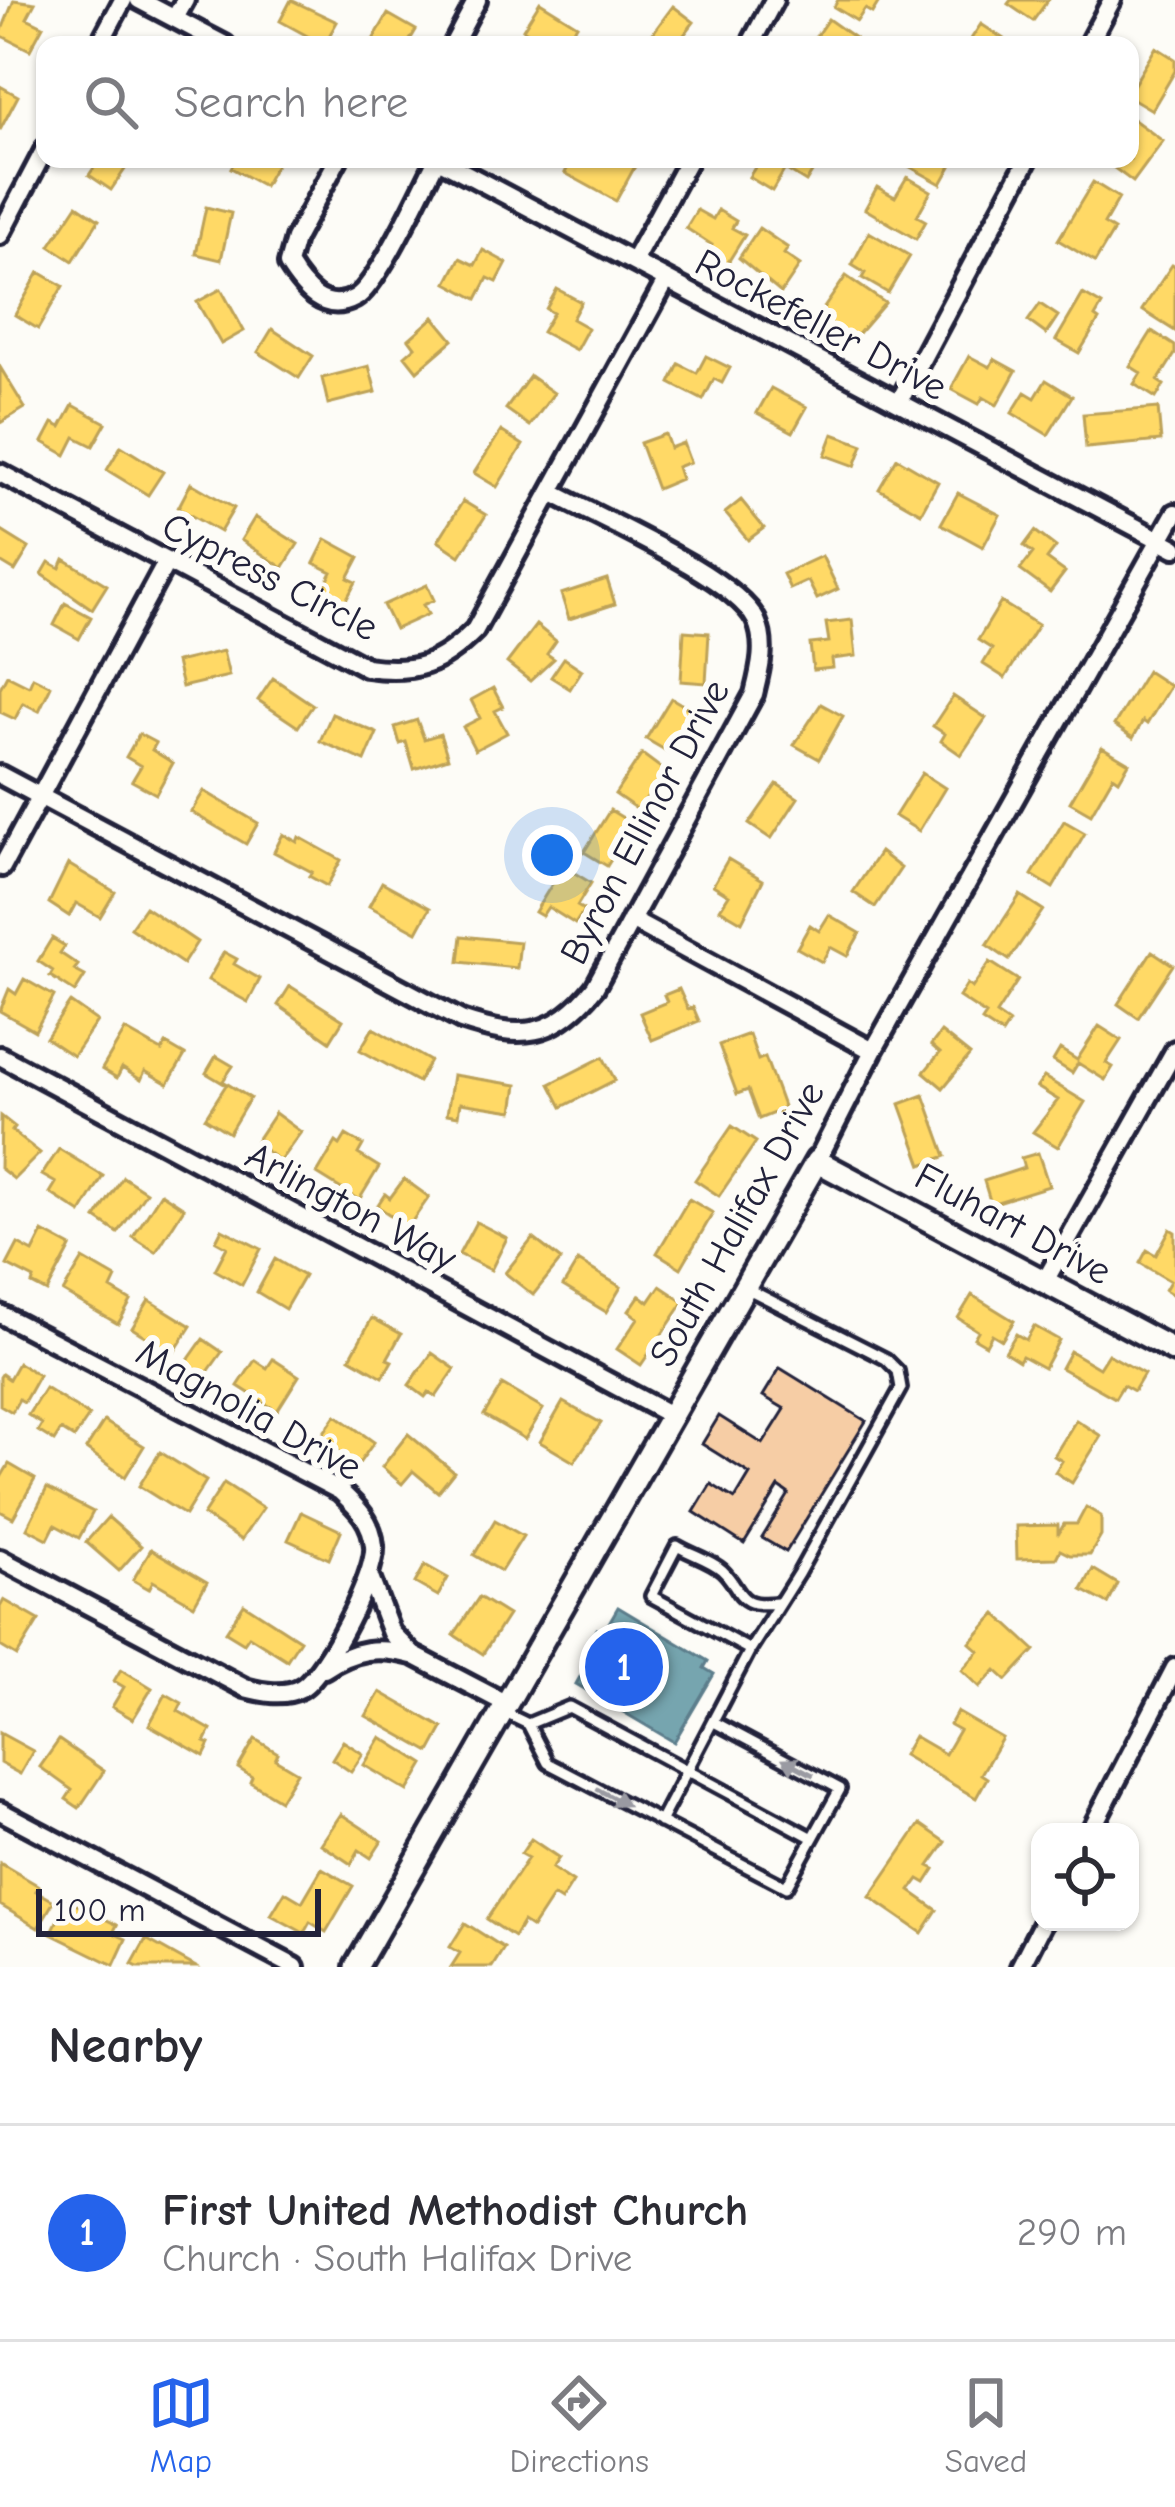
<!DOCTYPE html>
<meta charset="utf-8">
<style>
:root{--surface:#fff;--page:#f7f7f7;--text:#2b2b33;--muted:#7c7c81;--line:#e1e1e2;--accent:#2563eb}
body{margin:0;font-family:"Comic Neue",sans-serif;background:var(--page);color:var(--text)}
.controls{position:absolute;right:36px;bottom:36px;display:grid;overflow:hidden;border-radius:24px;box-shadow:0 3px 9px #0004}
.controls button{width:108px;height:108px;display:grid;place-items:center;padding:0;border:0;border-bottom:3px solid var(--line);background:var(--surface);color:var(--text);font:60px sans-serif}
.scale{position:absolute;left:36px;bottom:30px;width:285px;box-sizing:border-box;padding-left:12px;border:6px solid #22223b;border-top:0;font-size:33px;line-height:42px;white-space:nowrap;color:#22223b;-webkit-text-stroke:9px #fdfcf7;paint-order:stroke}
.you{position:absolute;left:552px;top:855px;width:42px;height:42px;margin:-30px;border:9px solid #fff;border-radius:50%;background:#1a73e8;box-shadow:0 0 0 18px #1a73e833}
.badge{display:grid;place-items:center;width:78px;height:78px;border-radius:50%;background:var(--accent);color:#fff;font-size:39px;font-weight:700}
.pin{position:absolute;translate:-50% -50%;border:6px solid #fff;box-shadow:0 3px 12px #0006}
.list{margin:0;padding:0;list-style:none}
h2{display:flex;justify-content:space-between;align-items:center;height:156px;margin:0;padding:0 48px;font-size:51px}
h2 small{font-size:39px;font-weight:400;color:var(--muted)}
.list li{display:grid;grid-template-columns:78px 1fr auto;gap:36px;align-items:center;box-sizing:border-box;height:216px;padding:0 48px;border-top:3px solid var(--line)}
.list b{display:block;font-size:45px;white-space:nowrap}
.list p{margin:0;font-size:39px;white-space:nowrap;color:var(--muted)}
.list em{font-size:39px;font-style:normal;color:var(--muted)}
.icon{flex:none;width:66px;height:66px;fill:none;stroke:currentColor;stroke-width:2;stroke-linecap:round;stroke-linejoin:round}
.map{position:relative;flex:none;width:1175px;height:1967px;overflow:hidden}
.search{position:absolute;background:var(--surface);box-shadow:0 3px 9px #0004;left:36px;right:36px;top:36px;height:132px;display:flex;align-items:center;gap:30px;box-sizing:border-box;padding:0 42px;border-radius:24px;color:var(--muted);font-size:45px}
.sheet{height:372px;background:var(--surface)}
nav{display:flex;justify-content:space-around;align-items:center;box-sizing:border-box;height:168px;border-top:3px solid var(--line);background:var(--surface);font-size:33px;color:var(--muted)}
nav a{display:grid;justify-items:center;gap:6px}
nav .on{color:var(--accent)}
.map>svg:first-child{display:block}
.homes{fill:#ffd966;stroke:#bda259;stroke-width:3}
.public{fill:#76a5af;stroke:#5d7e8c;stroke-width:3}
.building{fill:#f6cda5;stroke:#22223b;stroke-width:3}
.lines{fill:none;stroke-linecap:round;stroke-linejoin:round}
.service-casing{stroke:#22223b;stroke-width:18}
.minor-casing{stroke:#22223b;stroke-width:26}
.tertiary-casing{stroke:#22223b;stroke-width:30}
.service{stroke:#fdfcf7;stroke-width:9}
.minor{stroke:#fdfcf7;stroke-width:16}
.tertiary{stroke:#fdfcf7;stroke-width:21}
.oneway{fill:#9a9aa2}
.labels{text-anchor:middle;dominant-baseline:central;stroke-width:12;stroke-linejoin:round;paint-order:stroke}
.street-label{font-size:39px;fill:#22223b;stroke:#fdfcf7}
</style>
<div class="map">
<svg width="1175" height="1967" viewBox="0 0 1175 1967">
<rect width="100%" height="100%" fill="#fdfcf7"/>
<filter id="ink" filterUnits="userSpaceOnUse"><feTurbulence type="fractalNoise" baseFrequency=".00833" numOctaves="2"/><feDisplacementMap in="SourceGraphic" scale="24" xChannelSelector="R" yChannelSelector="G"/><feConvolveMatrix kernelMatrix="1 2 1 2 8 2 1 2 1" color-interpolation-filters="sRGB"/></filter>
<g filter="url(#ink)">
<path class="homes" d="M14,0L35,3L27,18L43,26L30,50L0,35Z
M291,0L337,22L324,45L280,21Z
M838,0H880L872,13L865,9L857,21L834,7Z
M1011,0H1048L1033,21L1008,4Z
M540,2L577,25L569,38L562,33L554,45H523L530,34L523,29Z
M673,6L694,22L684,35L693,42L690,45H644Z
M388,14L416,30L407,45H370Z
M828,19L855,38L850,45H810Z
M981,24L1013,45H967Z
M1156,47L1175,59V71L1152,110L1130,97V91Z
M0,86L18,96L0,130Z
M1130,117L1163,141L1133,182L1102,159H1130Z
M100,159H132L111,190L89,175Z
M236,159H269L277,163L264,186L231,168Z
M572,159L616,161L639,159L616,201L565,173Z
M756,159H820L806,182L785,169L772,191L749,177L759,161Z
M905,159H955L941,184L903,163Z
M907,177L931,191L917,216L926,221L916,239L865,209L877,187L895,197Z
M1093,182L1119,198L1104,224L1114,230L1095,262L1058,240Z
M77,205L99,220L73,261L50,246Z
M206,207L231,213L221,260L196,254Z
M697,210L713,219L718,210L736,221L732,228L745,235L727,264L708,252L712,245L686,228Z
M759,228L788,248L784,254L800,265L781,293L739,258Z
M869,232L910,256L888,293L862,278L865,273L852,265Z
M483,250L507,263L497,282L488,278L477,299L447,283L460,258L475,265Z
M1172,265L1175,266V331L1142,310Z
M39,272L63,286L38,329L15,315Z
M846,276L885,303L854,339L819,315Z
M221,289L244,331L221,344L197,302Z
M557,289L581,302L572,319L588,328L576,350L542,332L553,313L546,309Z
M1083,294L1102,305L1095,317L1099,320L1079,353L1056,340Z
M1040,304L1058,316L1046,334L1028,321Z
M434,317L453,340L417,371L405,356L415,347L409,339Z
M272,329L313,356L299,378L258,352Z
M1152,331L1175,346V354L1158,381L1164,385L1156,398L1134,384L1141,373L1130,366Z
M706,356L730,368L722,383L714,379L703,400L670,383L679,364L697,373Z
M969,356L990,367L994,359L1016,371L997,405L983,397L979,404L951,389Z
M369,366L376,392L328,404L322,378Z
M0,367L25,408L0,423Z
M530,376L554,393L530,426L506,409Z
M1046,380L1072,396L1048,435L1012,413L1025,392L1035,398Z
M771,388L807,407L793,432L757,413Z
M73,405L106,423L93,446L75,437L66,455L43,442L53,423L61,427Z
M1158,408L1161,441L1086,448L1083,414Z
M501,431L523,445L497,487L474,473Z
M665,434L670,448L683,443L690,462L677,467L681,479L657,489L640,443Z
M833,434L863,445L855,466L825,455Z
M121,446L163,472L148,495L107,470Z
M897,458L938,482L921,513L879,489Z
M191,483L234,508L220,532L178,508Z
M958,493L1000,515L983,547L941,524Z
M741,500L764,528L748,540L725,513Z
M463,501L486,515L460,556L438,541Z
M255,517L298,544L283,568L241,540Z
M0,530L29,548L15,571L0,562Z
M1035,531L1056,547L1047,559L1065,572L1050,592L1020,570L1033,553L1024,546Z
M326,539L359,557L348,578L356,582L345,602L323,590L332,572L314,563Z
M822,556L838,589L817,599L808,581L790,589L783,574Z
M64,559L107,585L92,609L42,574L49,562L60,568Z
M607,579L615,604L569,619L561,594Z
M427,585L434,600L423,605L428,614L395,629L383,605Z
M1001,602L1038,625L1005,678L983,664L992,649L978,640Z
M65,603L91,617L79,639L54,625Z
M852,620L856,656L832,659L833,668L813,670L810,644L829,642L826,623Z
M536,625L556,641L547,654L554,659L530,681L507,663Z
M684,631L709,633L706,683L681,681Z
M223,651L229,676L182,687L176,662Z
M564,658L582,670L570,689L551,677Z
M1147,671L1170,686L1147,724L1143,721L1133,738L1114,725Z
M7,675L29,686L33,677L51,686L39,711L23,703L15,719L0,712V688Z
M273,678L313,705L298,727L258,700Z
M493,688L503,707L495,711L507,733L475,750L463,727L480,718L471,700Z
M953,696L986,718L961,755L941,741L945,734L933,726Z
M671,698L695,712L670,753L646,739Z
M821,704L843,716L819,759L794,745Z
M332,714L377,733L365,761L320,741Z
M417,720L424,739L440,734L448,758L414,769L406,742L400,744L395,727Z
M139,734L156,743L152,750L173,763L156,794L132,781L141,766L126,757Z
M1102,747L1129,763L1119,780L1113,776L1091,814L1070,802Z
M642,754L665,771L638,810L615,794Z
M922,773L945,788L919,831L895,816Z
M777,784L798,798L771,839L749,824Z
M204,791L258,823L246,844L191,812Z
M610,810L633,824L607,866L584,852Z
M1064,821L1085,833L1053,888L1032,875Z
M283,834L297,842L299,837L341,860L327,886L309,876L312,872L274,852Z
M880,852L901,868L875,907L853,892Z
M728,859L763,880L742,922L720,909L729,895L713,885Z
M68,864L115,892L100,917L76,903L69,916L49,903Z
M563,866L591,883L577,906L584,910L575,924L548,907L542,916L535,912Z
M382,882L430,908L417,932L369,906Z
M1020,895L1043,910L1009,960L987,945Z
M145,907L197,942L183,964L130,928Z
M829,915L860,933L847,956L830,947L822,962L797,948L810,925L819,931Z
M462,936L520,942L517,968L459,962Z
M52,938L65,946L60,953L78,965L74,970L85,976L75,992L50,976L53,971L38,961Z
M1152,951L1173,965L1138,1018L1118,1004Z
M224,952L237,959L234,964L260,979L248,1002L208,980Z
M990,962L1018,980L996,1014L1009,1023L1002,1034L982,1021L986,1015L959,997L967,984L972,988Z
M24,979L54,996L35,1031L0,1011L9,989L16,994Z
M290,986L343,1020L330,1041L278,1005Z
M679,989L688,1009L693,1007L699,1021L652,1040L640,1013L667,1002L664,995Z
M70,1002L97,1021L73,1056L46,1038Z
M1099,1026L1121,1040L1106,1063L1113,1067L1105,1080L1078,1063L1072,1073L1053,1061L1060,1049L1077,1060Z
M373,1028L430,1061L418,1082L360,1050Z
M125,1030L162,1051L166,1044L185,1055L168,1084L145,1071L141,1080L122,1068L117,1078L102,1069Z
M941,1032L970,1055L943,1088L924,1072L940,1053L931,1045Z
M749,1034L758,1060L765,1057L784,1109L759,1119L748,1090L737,1094L719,1045Z
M216,1056L233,1066L223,1081L250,1098L229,1133L205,1118L226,1085L206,1073Z
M603,1057L615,1080L562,1107L550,1084Z
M453,1075L517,1085L513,1111L460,1103L458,1116L447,1114Z
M1044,1077L1085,1102L1058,1147L1033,1132L1058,1100L1037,1087Z
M924,1095L946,1156L922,1165L900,1104Z
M275,1113L301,1132L280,1161L255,1143Z
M1,1116L15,1127L12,1131L40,1153L14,1179L0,1168Z
M732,1126L756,1142L719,1196L695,1180Z
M346,1135L363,1145L358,1154L379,1167L359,1200L317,1174L336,1142L340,1145Z
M59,1149L103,1176L81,1213L50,1193L56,1183L42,1175Z
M1038,1153L1049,1186L991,1204L984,1181L1024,1168L1021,1158Z
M123,1177L146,1192L118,1233L96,1218Z
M404,1179L429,1197L408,1227L377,1206L385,1194L390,1198Z
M161,1193L184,1208L156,1252L133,1237Z
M689,1199L713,1213L681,1268L657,1253Z
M476,1222L507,1238L491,1270L459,1254Z
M222,1229L261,1249L242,1285L215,1270L227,1247L216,1241Z
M1170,1229L1175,1232V1296L1165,1290L1170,1281L1140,1263L1147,1250L1156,1255Z
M43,1232L71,1247L47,1292L32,1284L34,1279L7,1265L18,1244L33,1252Z
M533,1238L561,1260L533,1295L505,1273Z
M83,1259L116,1278L111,1289L131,1301L118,1324L63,1292Z
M275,1259L304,1276L285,1309L257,1292Z
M578,1261L621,1287L606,1312L563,1286Z
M660,1286L684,1302L641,1365L617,1349L638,1318L629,1311L640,1295L649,1302Z
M972,1295L1014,1321L1002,1340L992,1334L986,1345L974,1338L978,1331L958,1318Z
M149,1300L191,1326L173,1354L132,1328Z
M372,1318L401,1334L387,1359L392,1361L383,1377L350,1358Z
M1034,1326L1059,1340L1044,1368L1022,1356L1019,1361L1005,1352L1016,1334L1026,1340Z
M203,1339L222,1352L205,1376L186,1363Z
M1070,1351L1099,1368L1108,1354L1144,1374L1134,1391L1123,1385L1115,1398L1061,1368Z
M432,1353L455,1369L436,1397L429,1392L425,1397L409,1385Z
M273,1359L299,1376L277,1411L238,1386L255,1360L267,1368Z
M18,1363L39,1375L24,1402L19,1399L12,1412L0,1405V1377L2,1374L9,1379Z
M502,1385L543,1409L525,1439L484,1415Z
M45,1388L89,1416L74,1438L61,1430L54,1441L38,1431L42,1424L28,1415Z
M563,1402L601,1423L574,1462L540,1442Z
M336,1415L374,1442L358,1465L320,1438Z
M1076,1420L1101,1436L1072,1483L1055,1472L1062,1461L1054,1456Z
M104,1421L144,1446L125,1477L86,1449Z
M408,1434L454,1472L438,1492L413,1471L402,1484L382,1467Z
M160,1452L206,1481L185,1515L139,1486Z
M9,1464L35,1479L13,1518L0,1511V1479Z
M224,1483L263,1508L241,1540L203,1515Z
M47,1488L93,1512L79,1538L55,1525L48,1539L27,1528Z
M1086,1507L1101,1516V1536L1090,1555H1070L1060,1550L1056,1558L1017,1559L1016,1526L1058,1525V1535L1064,1524H1077Z
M301,1512L341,1531L329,1559L288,1540Z
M108,1517L141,1546L119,1571L86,1542Z
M495,1520L523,1536L501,1571L474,1555Z
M151,1549L207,1582L194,1605L153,1581L149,1589L133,1580Z
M425,1565L448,1578L438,1596L415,1583Z
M1093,1569L1118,1584L1108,1604L1082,1590Z
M479,1597L508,1615L483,1654L454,1635Z
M4,1600L39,1620L17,1656L0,1646V1607Z
M244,1604L300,1640L287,1660L249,1636L244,1643L226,1632Z
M996,1614L1035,1650L1007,1680L996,1670L980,1687L962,1670L979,1651L970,1643Z
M121,1669L152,1688L133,1719L112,1707L124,1687L114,1681Z
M380,1692L443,1728L430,1752L366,1716Z
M166,1694L182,1703L178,1711L211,1730L205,1742L210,1744L204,1756L149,1725Z
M957,1712L1002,1738L981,1774L987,1778L976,1798L903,1755L914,1736L945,1754L959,1730L950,1725Z
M0,1733L33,1751L20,1774L0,1763Z
M381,1737L424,1764L408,1791L364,1765Z
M255,1739L278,1753L275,1759L297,1772L280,1800L250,1782L252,1777L238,1768Z
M59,1740L104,1771L79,1808L66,1799L72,1790L40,1767Z
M343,1741L363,1754L351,1772L332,1759Z
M341,1814L382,1841L371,1858L359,1850L351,1864L321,1844Z
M920,1824L946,1842L929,1866L935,1869L926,1883L919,1879L910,1891L937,1910L922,1933L870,1897Z
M531,1839L559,1858L552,1868L573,1882L561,1901L553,1896L532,1928L523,1922L514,1937L487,1919L528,1858L521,1854Z
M0,1863L39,1886L36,1891L54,1901L38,1928L0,1905Z
M322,1868L353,1886L326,1932L310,1922L304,1933L271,1915L285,1892L302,1902Z
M67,1900L117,1925L113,1933L126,1939L114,1965L51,1934Z
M465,1923L504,1948L492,1967H451L460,1953L450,1947Z
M146,1939L196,1967H138L132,1964Z"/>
<path class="public" d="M618,1607L708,1661L704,1668L714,1674L674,1742L576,1684L590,1659L582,1654L597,1629L603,1633Z"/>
<path class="building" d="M780,1368L866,1421L786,1552L762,1538L789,1494L779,1487L744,1544L694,1512L711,1484L735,1499L750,1474L702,1444L719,1416L763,1444L785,1409L763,1396Z"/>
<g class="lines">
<defs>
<path id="service" d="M750,1650L651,1596L677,1546C690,1554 711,1560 722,1570C744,1591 735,1608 777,1603
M501,1711L528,1724L548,1763L786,1887L840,1789L714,1722
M528,1724L569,1707L813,1838
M660,1822L750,1650L798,1574L901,1388L898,1371L886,1359L744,1287"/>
<path id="minor" d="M139,0L225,45
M175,18L185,0
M99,45L123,0
M453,45L477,0
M750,45L774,0
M1088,45L1112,0
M338,159L295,239L288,264C303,288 324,315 355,298C378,286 423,186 437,159
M438,159L1175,548
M0,235L45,149
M633,262L689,159
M899,402L1028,159
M0,473L366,667C415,674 440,665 475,630L666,281
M0,775L461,1020C520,1040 554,1039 595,987L754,694C760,670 767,644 756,620C734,576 598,518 551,492
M2,867L167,561
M631,920L873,1051
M0,1056L672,1416
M817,1161L873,1051L1175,513
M1045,1281L1175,1050
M0,1314L340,1491C358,1508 372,1521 374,1546C377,1573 325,1675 301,1688C284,1697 264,1693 245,1688L0,1559
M369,1575L391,1633L413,1655L505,1703
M324,1669C354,1649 378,1646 412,1655
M0,1811L295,1967
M1090,1832L1175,1668
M1020,1967L1043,1922"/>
<path id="tertiary" d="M356,1967L817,1161L1175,1351"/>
</defs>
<use href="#service" class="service-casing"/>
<use href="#minor" class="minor-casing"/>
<use href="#tertiary" class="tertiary-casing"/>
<use href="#service" class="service"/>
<use href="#minor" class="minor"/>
<use href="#tertiary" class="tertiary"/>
</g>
<defs><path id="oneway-solid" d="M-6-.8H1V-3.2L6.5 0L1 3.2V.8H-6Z" transform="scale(3)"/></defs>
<g class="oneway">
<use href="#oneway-solid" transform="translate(798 1767) rotate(-152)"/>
<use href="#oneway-solid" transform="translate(612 1797) rotate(28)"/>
</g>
</g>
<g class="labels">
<g class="street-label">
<text transform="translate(821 325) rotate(28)">Rockefeller Drive</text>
<text transform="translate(270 577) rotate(27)">Cypress Circle</text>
<text transform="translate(645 822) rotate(-62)">Byron Ellinor Drive</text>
<text transform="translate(351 1207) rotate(28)">Arlington Way</text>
<text transform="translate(737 1224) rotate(-61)">South Halifax Drive</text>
<text transform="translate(1013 1224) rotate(28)">Fluhart Drive</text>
<text transform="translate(249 1410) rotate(29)">Magnolia Drive</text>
</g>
</g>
</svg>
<div class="controls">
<button><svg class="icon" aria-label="locate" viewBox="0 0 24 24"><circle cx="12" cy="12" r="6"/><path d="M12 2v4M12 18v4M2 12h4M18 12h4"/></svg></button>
</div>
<div class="scale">100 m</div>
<div class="you"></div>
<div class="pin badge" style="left:624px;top:1667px">1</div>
<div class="search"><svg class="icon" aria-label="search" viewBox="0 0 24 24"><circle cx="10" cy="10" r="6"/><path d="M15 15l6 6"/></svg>Search here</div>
</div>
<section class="sheet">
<h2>Nearby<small></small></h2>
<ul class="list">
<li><span class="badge">1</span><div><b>First United Methodist Church</b><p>Church · South Halifax Drive</p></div><em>290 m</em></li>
</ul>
</section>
<nav>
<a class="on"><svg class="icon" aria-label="map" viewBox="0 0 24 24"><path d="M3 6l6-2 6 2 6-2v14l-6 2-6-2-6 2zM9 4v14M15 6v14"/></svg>Map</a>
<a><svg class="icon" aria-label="directions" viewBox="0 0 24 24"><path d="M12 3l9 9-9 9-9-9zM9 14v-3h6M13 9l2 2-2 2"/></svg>Directions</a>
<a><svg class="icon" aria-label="saved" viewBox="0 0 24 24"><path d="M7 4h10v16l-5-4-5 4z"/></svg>Saved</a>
</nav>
